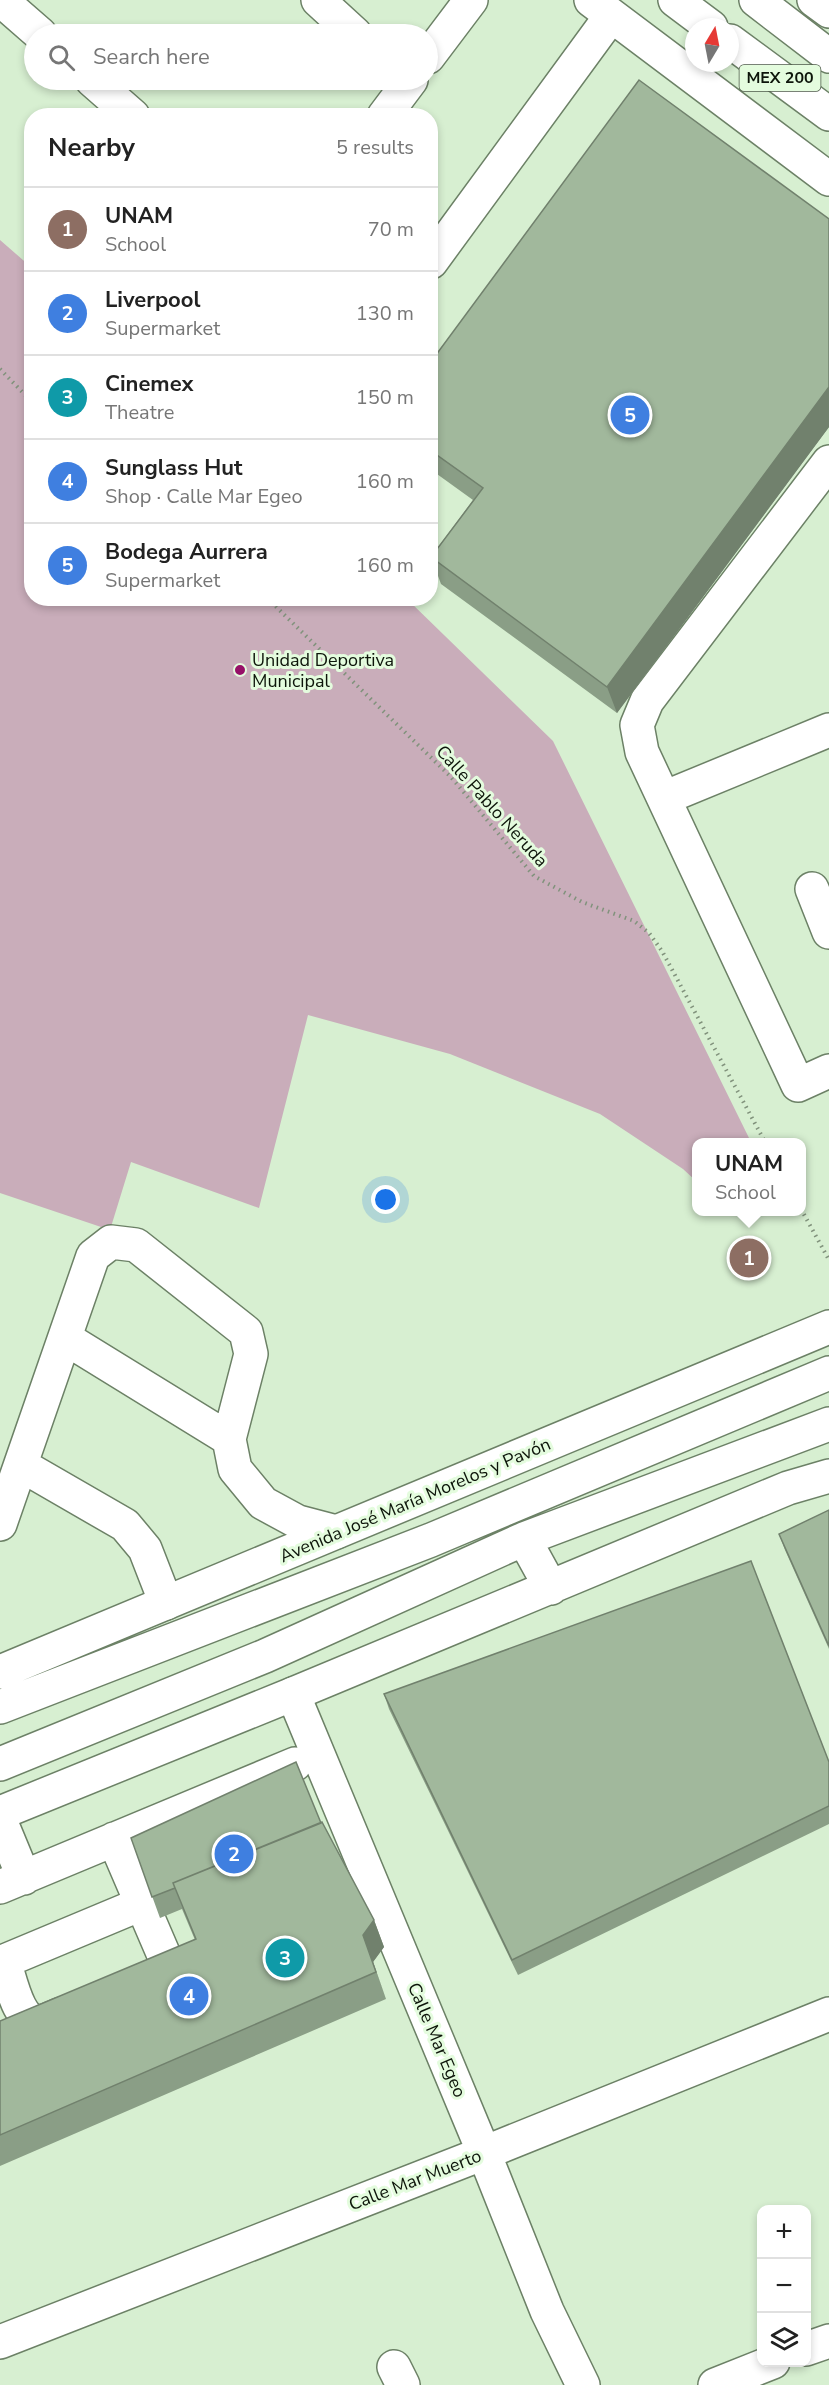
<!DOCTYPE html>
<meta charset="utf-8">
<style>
:root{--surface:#fff;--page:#f6f6f6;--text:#222;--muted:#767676;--line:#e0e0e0;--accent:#111827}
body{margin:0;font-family:"Nunito Sans",sans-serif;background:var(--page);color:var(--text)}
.controls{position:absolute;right:18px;bottom:18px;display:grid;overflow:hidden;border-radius:12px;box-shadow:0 3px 9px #0003}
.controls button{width:54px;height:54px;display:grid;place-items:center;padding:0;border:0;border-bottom:2px solid var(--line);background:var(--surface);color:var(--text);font:30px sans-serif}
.compass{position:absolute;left:685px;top:18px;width:54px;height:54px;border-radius:50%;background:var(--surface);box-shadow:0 3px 9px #0003;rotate:10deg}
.you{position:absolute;left:386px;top:1200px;width:21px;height:21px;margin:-15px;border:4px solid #fff;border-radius:50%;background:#1a73e8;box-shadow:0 0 0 9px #1a73e833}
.badge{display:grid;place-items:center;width:39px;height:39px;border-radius:50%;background:var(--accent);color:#fff;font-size:20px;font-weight:700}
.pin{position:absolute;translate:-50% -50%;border:3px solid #fff;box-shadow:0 2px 6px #0006}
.popup{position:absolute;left:692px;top:1138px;width:114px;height:78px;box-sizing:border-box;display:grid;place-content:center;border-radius:12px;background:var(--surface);filter:drop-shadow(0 2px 4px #0005);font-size:20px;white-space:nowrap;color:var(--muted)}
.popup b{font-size:22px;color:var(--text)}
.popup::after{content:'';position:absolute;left:50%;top:100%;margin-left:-12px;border:12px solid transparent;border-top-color:var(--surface)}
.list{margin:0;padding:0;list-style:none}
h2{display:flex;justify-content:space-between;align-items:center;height:78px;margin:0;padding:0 24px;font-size:26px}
h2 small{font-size:20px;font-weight:400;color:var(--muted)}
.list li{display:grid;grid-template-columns:39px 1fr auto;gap:18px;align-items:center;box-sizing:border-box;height:84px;padding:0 24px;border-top:2px solid var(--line)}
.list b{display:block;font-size:22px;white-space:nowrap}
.list p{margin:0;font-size:20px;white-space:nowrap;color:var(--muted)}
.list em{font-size:20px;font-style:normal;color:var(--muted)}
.icon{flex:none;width:33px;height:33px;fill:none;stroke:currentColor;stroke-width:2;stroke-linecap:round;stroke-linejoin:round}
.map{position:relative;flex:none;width:829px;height:2385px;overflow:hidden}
.search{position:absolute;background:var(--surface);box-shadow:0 3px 9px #0003;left:24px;top:24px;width:414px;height:66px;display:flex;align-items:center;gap:15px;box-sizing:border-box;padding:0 21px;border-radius:33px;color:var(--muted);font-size:22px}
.panel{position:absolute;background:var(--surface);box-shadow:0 3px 9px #0003;left:24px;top:108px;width:414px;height:498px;border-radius:24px}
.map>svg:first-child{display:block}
</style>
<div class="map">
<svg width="829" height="2385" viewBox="0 0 829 2385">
<rect width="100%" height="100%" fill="#d7efd1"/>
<path fill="#c9adba" d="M0 240 31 267 32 598 407 599 553 741 751 1142H696V1181L683 1169 600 1114 450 1054 308 1015 259 1208 131 1162 110 1230 0 1193Z"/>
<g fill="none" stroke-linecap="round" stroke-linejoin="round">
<g stroke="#6c8166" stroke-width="36">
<path id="minor" d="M1 0 40 34
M318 0 355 34
M428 57 471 0
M92 80 133 116
M384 116 411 80
M431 262 611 16
M829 462 647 701 637 725 642 752 798 1085 829 1071
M664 798 829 730
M812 889 829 932
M65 1338 229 1439
M21 1465 125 1525 145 1549 166 1603
M0 1524 93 1256 111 1242 136 1245 246 1332 251 1354 229 1439 235 1469 263 1503 298 1522 336 1532
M293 1694 484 2153 547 2311 583 2385
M0 1820 24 1878
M114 1839 166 1960V1969L159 1976 141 1983
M0 1887 295 1764
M4 1961C10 1977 18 2025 40 2022 47 2021 56 2016 62 2014
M0 1963 141 1904
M0 2342 484 2153 829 2014
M806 2349 829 2341
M394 2367 403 2385
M715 2385 773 2362"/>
</g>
<g stroke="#6c8166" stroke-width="36">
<path id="major" d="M591 0 829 179
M814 0 829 11
M524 1539 551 1588
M0 1672 829 1327
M0 1707 431 1540 829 1373
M0 1764 265 1656 524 1539 829 1424
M0 1813 293 1694 788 1488 829 1476"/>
</g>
<g stroke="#6c8166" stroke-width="36">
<path id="highway" d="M675 0 711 27
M756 0 829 56
M730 41 829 114"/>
</g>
<path stroke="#81927c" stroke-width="4" stroke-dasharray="1.5 4.5" stroke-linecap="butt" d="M0 369 32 402
M267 598 451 777 534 876 582 902 634 921 649 933 662 951 765 1142
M801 1209 829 1260"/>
<use href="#minor" stroke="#fff" stroke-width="33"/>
<use href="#major" stroke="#fff" stroke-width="33"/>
<use href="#highway" stroke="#fff" stroke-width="33"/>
</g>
<path fill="#8a9e86" d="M829 219V427L617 713 441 584 431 557 473 500 430 469V363Z
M829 1510V1649L785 1550 779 1534Z
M384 1694 829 1762V1824L518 1975 389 1709Z
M321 1823 374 1920 384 1947 373 1962 386 1999 0 2166V2021L195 1940 182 1909 160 1918 131 1838Z"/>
<path fill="#71816d" d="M829 387V427L617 713 607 687Z
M374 1920 384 1947 373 1962 386 1999 363 1935Z"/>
<path fill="#a1b89c" stroke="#71816d" stroke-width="1.5" d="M639 80 829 219V387L607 687 431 557 483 488 430 450V363Z
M829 1510V1646L779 1534Z
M751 1561 829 1762V1806L512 1960 384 1694Z
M296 1762 321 1823 173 1883 175 1888 152 1897 131 1838Z
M322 1822 374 1920 363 1935 376 1972 0 2135V2021L196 1939 173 1883Z"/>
<circle fill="#961168" stroke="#e4fcde" stroke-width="2" cx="240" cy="670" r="6"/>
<g text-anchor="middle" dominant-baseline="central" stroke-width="6" stroke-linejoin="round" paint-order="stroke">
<rect fill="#e4fcde" stroke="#4e5a4a" stroke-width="1.5" x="739.5" y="65" width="81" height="26" rx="4.5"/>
<g font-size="16" font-weight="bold" fill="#0d150a">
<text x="780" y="78">MEX 200</text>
</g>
<g font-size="18" fill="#0d150a" stroke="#e4fcde" text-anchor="start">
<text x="252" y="660">Unidad Deportiva<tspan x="252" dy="21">Municipal</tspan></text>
</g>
<g font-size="18" fill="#0d150a" stroke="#e4fcde">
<text transform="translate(492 806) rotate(48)">Calle Pablo Neruda</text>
<text transform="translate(415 1500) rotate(-23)">Avenida José María Morelos y Pavón</text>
<text transform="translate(437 2040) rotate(67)">Calle Mar Egeo</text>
<text transform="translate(415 2180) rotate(-21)">Calle Mar Muerto</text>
</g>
</g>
</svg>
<div class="controls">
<button>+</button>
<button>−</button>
<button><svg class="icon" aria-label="layers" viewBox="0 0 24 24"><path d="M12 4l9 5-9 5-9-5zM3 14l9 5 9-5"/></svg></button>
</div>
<svg class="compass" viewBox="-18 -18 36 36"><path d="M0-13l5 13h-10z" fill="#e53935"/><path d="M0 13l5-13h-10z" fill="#767676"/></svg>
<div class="you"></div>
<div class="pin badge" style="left:749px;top:1258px;background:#8d6e63">1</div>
<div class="popup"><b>UNAM</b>School</div>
<div class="pin badge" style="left:234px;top:1854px;background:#3f7fe0">2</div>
<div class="pin badge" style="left:285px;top:1958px;background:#0f9aa8">3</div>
<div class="pin badge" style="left:189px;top:1996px;background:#3f7fe0">4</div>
<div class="pin badge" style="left:630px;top:415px;background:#3f7fe0">5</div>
<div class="search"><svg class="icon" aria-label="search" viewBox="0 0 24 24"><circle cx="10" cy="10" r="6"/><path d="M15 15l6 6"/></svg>Search here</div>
<section class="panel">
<h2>Nearby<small>5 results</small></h2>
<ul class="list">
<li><span class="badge" style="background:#8d6e63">1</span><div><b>UNAM</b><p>School</p></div><em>70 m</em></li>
<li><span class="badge" style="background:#3f7fe0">2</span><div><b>Liverpool</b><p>Supermarket</p></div><em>130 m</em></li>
<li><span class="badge" style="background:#0f9aa8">3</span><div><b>Cinemex</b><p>Theatre</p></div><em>150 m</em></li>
<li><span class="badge" style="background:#3f7fe0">4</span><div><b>Sunglass Hut</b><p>Shop · Calle Mar Egeo</p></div><em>160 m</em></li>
<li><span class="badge" style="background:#3f7fe0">5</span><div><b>Bodega Aurrera</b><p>Supermarket</p></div><em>160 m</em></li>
</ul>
</section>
</div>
